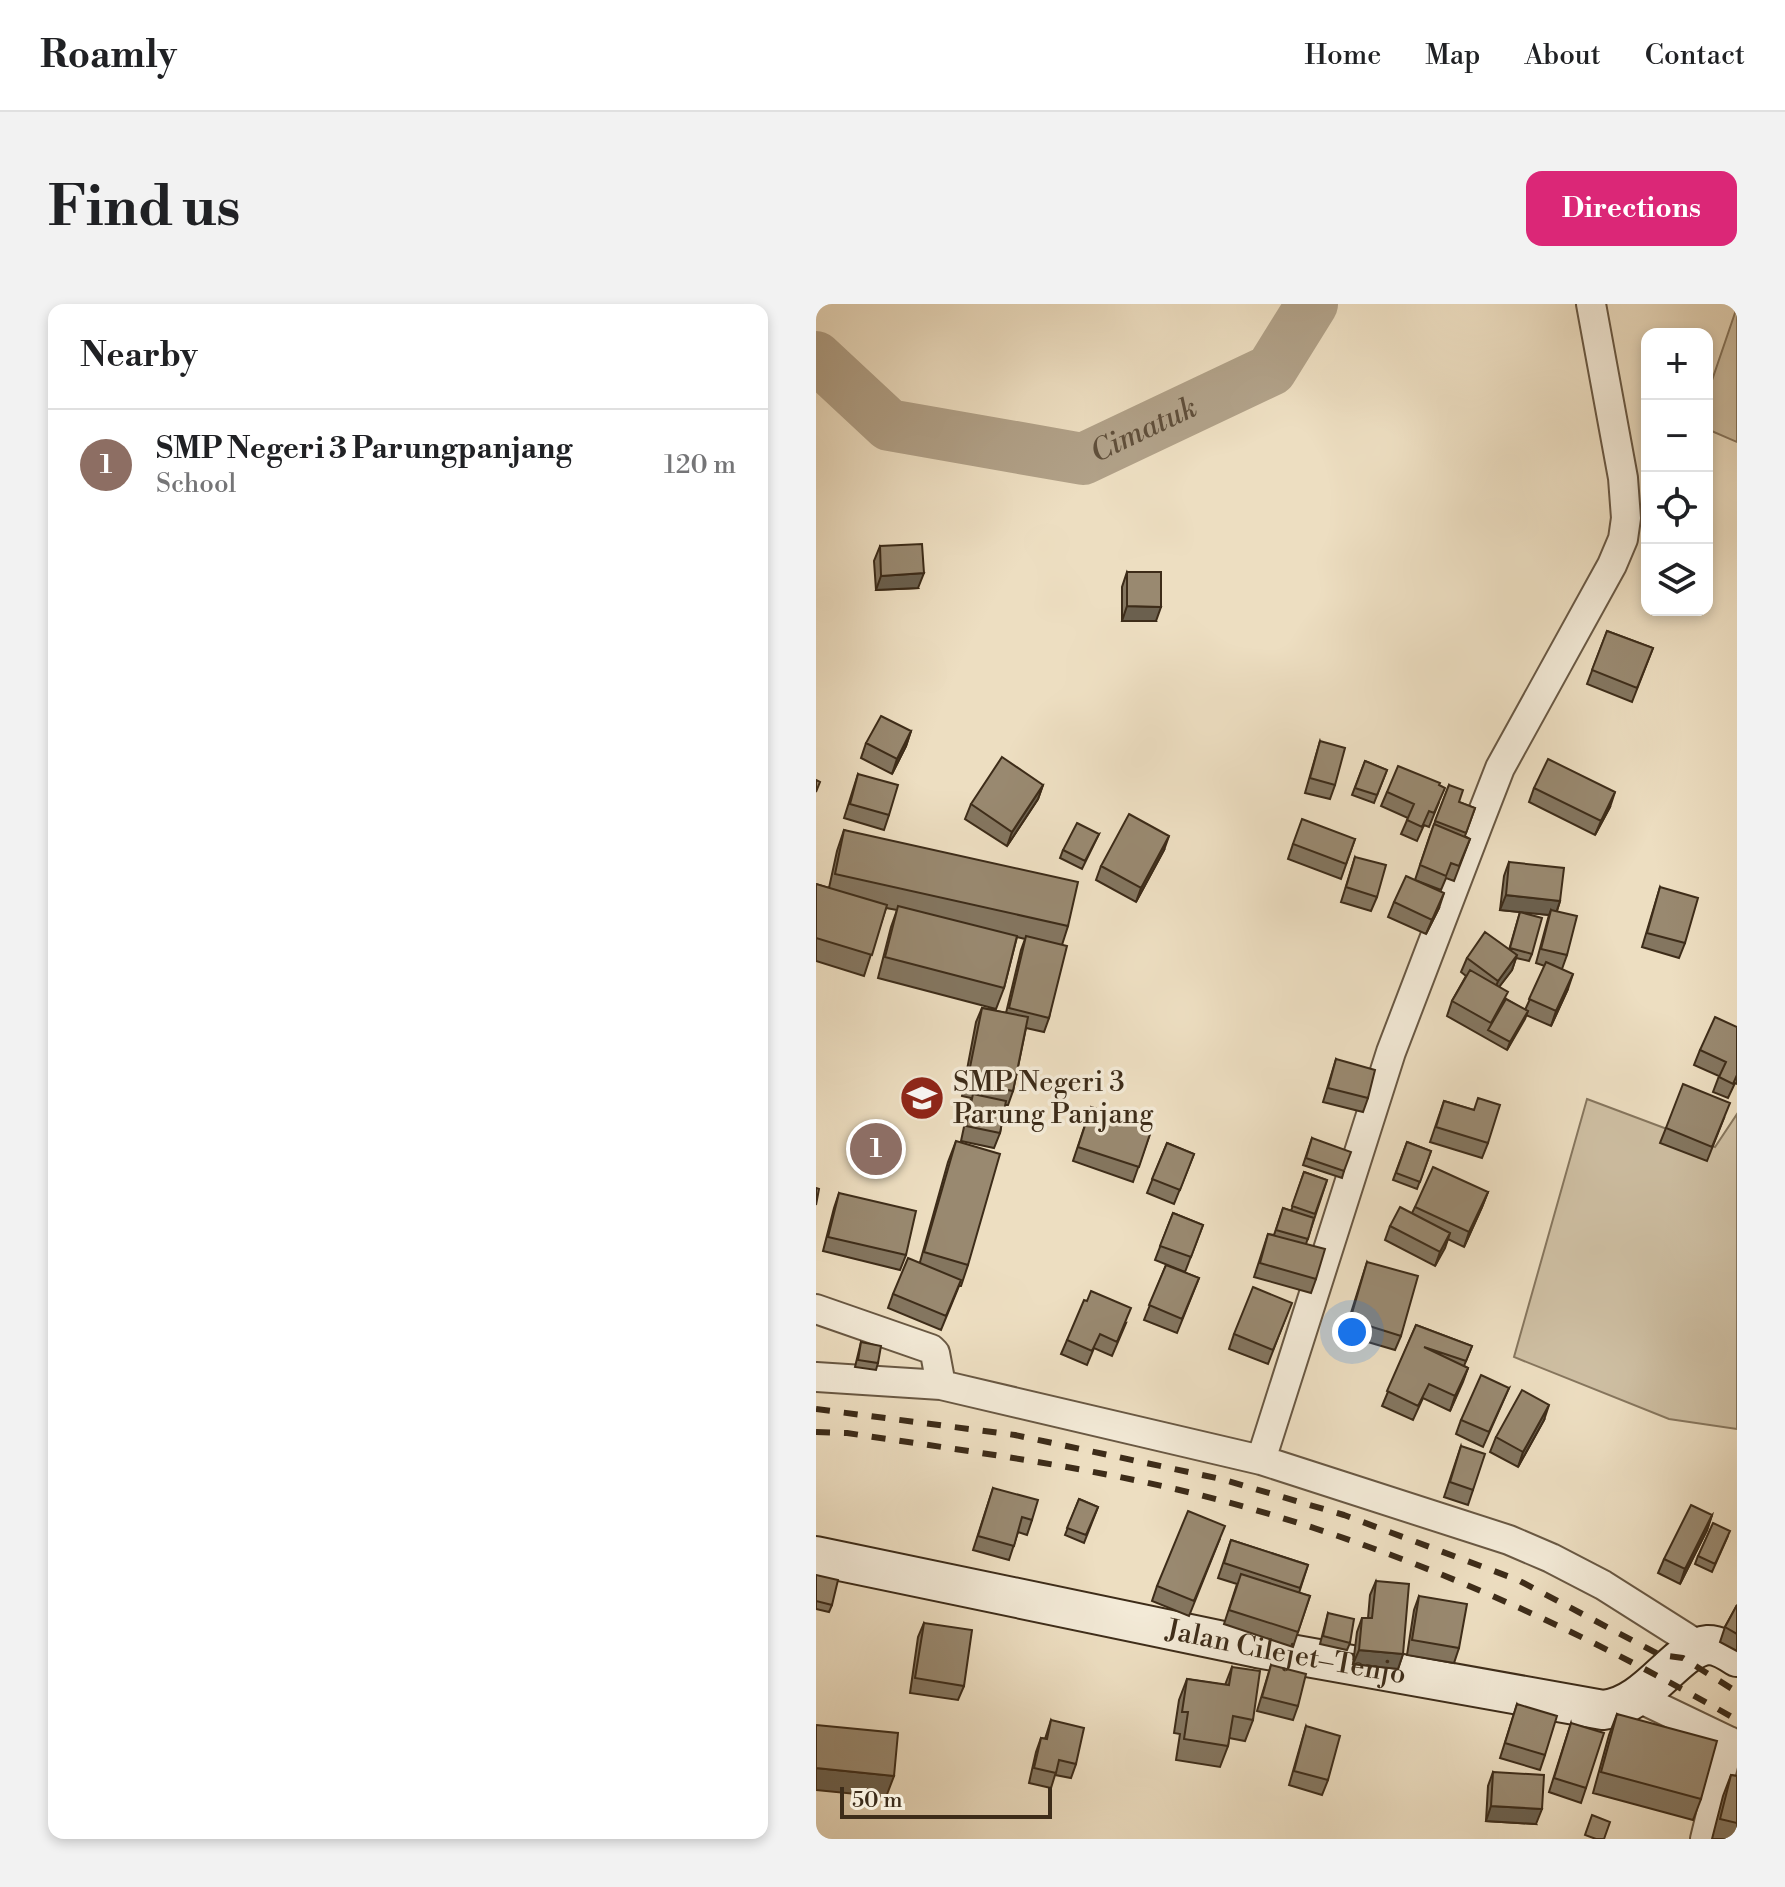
<!DOCTYPE html>
<meta charset="utf-8">
<style>
:root{--surface:#fff;--page:#f2f2f2;--text:#202124;--muted:#757577;--line:#e0e0e0;--accent:#db2777}
body{margin:0;font-family:"Libre Bodoni",serif;background:var(--page);color:var(--text)}
.controls{position:absolute;right:24px;top:24px;display:grid;overflow:hidden;border-radius:16px;box-shadow:0 4px 12px #0003}
.controls button{width:72px;height:72px;display:grid;place-items:center;padding:0;border:0;border-bottom:2px solid var(--line);background:var(--surface);color:var(--text);font:40px sans-serif}
.scale{position:absolute;left:24px;bottom:20px;width:212px;box-sizing:border-box;padding-left:8px;border:4px solid #3d2c19;border-top:0;font-size:22px;line-height:28px;white-space:nowrap;color:#3d2c19;-webkit-text-stroke:6px #f3ead7;paint-order:stroke}
.you{position:absolute;left:536px;top:1028px;width:28px;height:28px;margin:-20px;border:6px solid #fff;border-radius:50%;background:#1a73e8;box-shadow:0 0 0 12px #1a73e833}
.badge{display:grid;place-items:center;width:52px;height:52px;border-radius:50%;background:var(--accent);color:#fff;font-size:26px;font-weight:700}
.pin{position:absolute;translate:-50% -50%;border:4px solid #fff;box-shadow:0 2px 8px #0006}
.list{margin:0;padding:0;list-style:none}
h2{display:flex;justify-content:space-between;align-items:center;height:104px;margin:0;padding:0 32px;font-size:34px}
h2 small{font-size:26px;font-weight:400;color:var(--muted)}
.list li{display:grid;grid-template-columns:52px 1fr auto;gap:24px;align-items:center;box-sizing:border-box;height:112px;padding:0 32px;border-top:2px solid var(--line)}
.list b{display:block;font-size:30px;white-space:nowrap}
.list p{margin:0;font-size:26px;white-space:nowrap;color:var(--muted)}
.list em{font-size:26px;font-style:normal;color:var(--muted)}
.icon{flex:none;width:44px;height:44px;fill:none;stroke:currentColor;stroke-width:2;stroke-linecap:round;stroke-linejoin:round}
.map{position:relative;flex:none;width:921px;height:1535px;overflow:hidden;border-radius:16px}
header{display:flex;align-items:center;gap:48px;box-sizing:border-box;height:112px;padding:0 40px;background:var(--surface);border-bottom:2px solid var(--line)}
header strong{font-size:38px}
nav{display:flex;gap:44px;margin-inline-start:auto;font-size:28px}
.intro{display:flex;align-items:center;justify-content:space-between;box-sizing:border-box;height:192px;padding:0 48px}
h1{margin:0;font-size:56px}
.button{padding:20px 36px;border-radius:16px;background:var(--accent);color:#fff;font-size:28px;font-weight:700}
main{display:flex;gap:48px;padding:0 48px}
aside{flex:1;background:var(--surface);border-radius:16px;box-shadow:0 4px 12px #0003}
.map>svg:first-child{display:block}
</style>
<header>
<strong>Roamly</strong>
<nav><a>Home</a><a>Map</a><a>About</a><a>Contact</a></nav>
</header>
<div class="intro"><h1>Find us</h1><a class="button">Directions</a></div>
<main>
<aside>
<h2>Nearby<small></small></h2>
<ul class="list">
<li><span class="badge" style="background:#8d6e63">1</span><div><b>SMP Negeri 3 Parungpanjang</b><p>School</p></div><em>120 m</em></li>
</ul>
</aside>
<div class="map">
<svg width="921" height="1535" viewBox="0 0 921 1535">
<rect width="100%" height="100%" fill="#eddec1"/>
<filter id="stains"><feTurbulence type="fractalNoise" baseFrequency=".0025" numOctaves="4"/><feColorMatrix values="0 0 0 0 .2 0 0 0 0 .09 0 0 0 0 .02 0 0 0 .5 -.17"/></filter>
<radialGradient id="worn" r=".72"><stop offset=".6" stop-color="#630" stop-opacity="0"/><stop offset="1" stop-color="#630" stop-opacity=".3"/></radialGradient>
<path fill="#cfc0a4" stroke="#86765e" stroke-width="2" d="M921 3V138L891 125V91Z
M771 795 899 843 921 810V1125L853 1115 698 1053Z"/>
<g fill="none" stroke-linecap="round" stroke-linejoin="round">
<path stroke="#b1a188" stroke-width="52" id="s1" d="M0 53 73 121 267 155 455 66 496 0"/>
<g stroke="#695843" stroke-width="32">
<path id="minor" d="M0 1005 115 1045 119 1049 125 1081
M0 1073 125 1081 445 1156 693 1236 735 1254 787 1281 885 1343
M445 1156 575 748 663 518 684 464 796 261 807 235 810 214 807 174 775 0
M821 1393 921 1441
M889 1535 913 1437"/>
</g>
<g stroke="#3d2c19" stroke-width="42">
<g id="secondary">
<path id="s2" d="M0 1252 441 1344 787 1406C832 1402 860 1344 892 1341 903 1341 912 1347 921 1353"/>
</g>
</g>
<use href="#minor" stroke="#f3ead7" stroke-width="28"/>
<use href="#secondary" stroke="#f3ead7" stroke-width="38"/>
<path stroke="#3d2c19" stroke-width="6" stroke-dasharray="14 14" stroke-linecap="butt" d="M0 1105 199 1131 405 1175 528 1211 702 1276 844 1351 867 1354 921 1388
M0 1128 31 1129C164 1149 299 1166 429 1203 602 1252 765 1326 921 1416"/>
</g>
<path fill="#847660" stroke="#3d2c19" stroke-width="2" fill-rule="evenodd" d="M64 242 102 284 60 286 58 257Z
M311 268 340 317H306V283Z
M791 327 837 344 816 398 771 380Z
M95 427 90 442 76 470 45 454 50 439Z
M504 437 519 481 514 495 489 489Z
M549 457 571 466 558 499 536 491Z
M42 470 73 511 68 526 28 514Z
M227 481 222 495 191 542 149 515 155 500Z
M623 481V498L613 523 608 521 601 537 585 530 592 514 565 502 571 488Z
M633 481 643 498 659 504 649 532 654 535 638 577 630 574 625 586 599 576 614 531Z
M718 484 794 503 779 531 713 498Z
M28 526 252 622 246 641 233 714 228 728 210 724 197 787 192 801H189L184 829 178 844 145 837 152 804 155 794 146 792 160 718 166 704 190 709 205 646 209 635 201 633 188 684 180 705 62 674 75 623 81 606 70 604 48 672 0 657V580L13 584 21 547Z
M283 530 266 565 244 554 247 546Z
M539 535 525 575 472 555 477 540Z
M348 546 320 598 280 576 285 562Z
M539 553 561 593 555 607 525 598Z
M693 558 744 597 741 607 751 651 746 665 752 685 735 722 710 711 691 746 631 712 636 697 650 672 645 668 651 654 693 646 704 608 684 606 688 572ZM705 608 733 611 720 659 729 662 709 706 690 695 683 683 696 666 700 654 713 657 716 650Z
M844 583 869 639 863 654 826 643Z
M578 598 623 604 610 630 572 613Z
M921 723V780L919 779 912 794 897 788 903 772 878 761 884 746Z
M520 755 552 794 547 808 507 798Z
M628 797 658 806 672 839 666 854 614 838Z
M275 803 336 824 317 878 257 857Z
M908 814 891 857 844 839 850 824Z
M496 834 528 867 526 874 487 861Z
M140 837 152 961 145 982H143L125 1026 72 1004 77 990 104 958 132 858Z
M591 838 615 847 601 885 577 876Z
M351 839 378 850 358 900 331 889Z
M488 868 511 876 490 940 500 975 495 989 438 973 452 930 458 931 467 904 475 907Z
M672 888 666 903 648 943 632 935 619 962 569 936 574 922 596 909 599 903Z
M23 889 90 951 84 966 7 947 18 904Z
M357 909 387 921 369 968 339 956Z
M551 958 585 1032 579 1046 528 1031Z
M350 961 383 974 361 1029 328 1016Z
M470 1013 452 1060 413 1045 418 1030Z
M310 1019 296 1052 278 1044 271 1061 245 1050 251 1036Z
M600 1021 656 1042 648 1062 652 1064 634 1107 607 1094 597 1116 566 1102Z
M45 1038 62 1059 60 1066 39 1063Z
M693 1084 667 1143 640 1130 645 1116Z
M728 1116 702 1163 674 1148 680 1133Z
M645 1142 657 1186 652 1201 628 1193Z
M177 1184 216 1216 211 1231 202 1228 193 1256 157 1246Z
M263 1195 282 1203 268 1239 249 1231Z
M896 1211 891 1226 864 1280 842 1269 848 1255Z
M911 1234 896 1268 879 1260 882 1252Z
M415 1236 492 1261 483 1289 494 1292 477 1343 408 1320 421 1280 402 1274Z
M403 1237 373 1312 336 1297 341 1282Z
M0 1271 16 1301 13 1308 0 1305Z
M560 1277 587 1350 582 1365 537 1360 541 1328 546 1314H552L554 1291Z
M603 1292 643 1344 638 1359 591 1351 598 1306Z
M921 1301V1347L904 1338 909 1323Z
M512 1309 534 1339 531 1346 504 1340Z
M108 1319 148 1382 142 1396 94 1389 102 1333Z
M455 1361 482 1402 477 1416 441 1407Z
M416 1363 437 1416 429 1437 413 1434 412 1442 404 1463 360 1456 364 1430 358 1429 363 1396 371 1375 409 1381Z
M701 1400 729 1451 724 1466 684 1454Z
M801 1410 885 1495 877 1516 777 1489 793 1431Z
M235 1416 260 1460 255 1474 239 1471 235 1484 213 1479 220 1448 225 1434 229 1435Z
M755 1419 770 1484 765 1499 733 1488Z
M490 1422 512 1476 506 1491 473 1481Z
M677 1468 720 1520 670 1517 672 1482Z
M915 1471 921 1472V1535H896L907 1492Z"/>
<path fill="#6b604e" stroke="#3d2c19" stroke-width="2" d="M108 269 102 284 60 286 65 272Z
M311 302 345 303 340 317H306Z
M95 427 90 442 76 470 81 455Z
M227 481 222 495 191 542 196 528Z
M799 488 794 503 779 531 785 517Z
M353 532 348 546 320 598 325 584Z
M628 589 623 604 610 630 616 616Z
M690 591 744 597 739 612 735 606 733 611 684 606Z
M701 651 696 666 677 691 682 677Z
M757 670 752 685 735 722 740 707Z
M712 707 709 715 691 746 694 738Z
M672 888 666 903 648 943 653 928Z
M634 929 629 944 619 962 624 948Z
M652 1064 647 1078 634 1107 639 1092Z
M733 1101 728 1116 702 1163 707 1148Z
M896 1211 891 1226 864 1280 869 1265Z
M543 1346 587 1350 582 1365 537 1360Z
M0 1464 78 1472 70 1493 0 1486Z
M675 1502 726 1505 720 1520 670 1517Z"/>
<path fill="#998970" stroke="#3d2c19" stroke-width="2" d="M106 240 108 269 65 272 64 242Z
M311 268H345V303L311 302Z
M791 327 837 344 821 384 776 366Z
M65 412 95 427 81 455 50 439Z
M504 437 529 444 519 481 494 474Z
M186 453 227 481 196 528 155 500Z
M732 455 799 488 785 517 718 484Z
M549 457 571 466 561 491 539 484Z
M582 462 624 479 623 481 629 484 618 509 613 507 606 523 591 516 598 500 571 488Z
M42 470 82 481 73 511 34 500Z
M0 476 4 478 0 488Z
M633 481 647 486 643 498 659 504 650 529 619 517Z
M313 510 353 532 325 584 285 562Z
M486 515 539 535 530 560 477 540Z
M261 519 283 530 269 557 247 546Z
M618 520 654 535 643 562 635 559 630 572 604 561Z
M28 526 262 578 252 622 19 570Z
M539 553 570 561 561 593 530 583Z
M693 558 748 564 744 597 690 591Z
M590 572 628 589 616 616 578 598Z
M0 580 71 601 56 651 0 634Z
M844 583 882 594 869 639 831 629Z
M82 602 201 632 188 684 69 653Z
M735 606 761 612 751 651 725 645Z
M704 608 726 614 716 650 694 644Z
M669 628 701 651 682 677 651 654Z
M210 632 251 642 233 714 193 704Z
M730 658 757 670 740 707 713 695Z
M654 666 692 688 675 719 636 697Z
M690 695 712 707 694 738 672 726Z
M166 704 212 713 197 787 151 778Z
M899 713 921 723V771L917 780 903 773 910 758 884 746Z
M520 755 559 766 552 794 512 784Z
M867 780 914 799 896 843 850 824Z
M157 790 190 797 184 829 150 822Z
M662 794 684 801 672 839 620 823 628 797 658 806Z
M275 803 336 824 323 863 262 843Z
M496 834 535 848 528 867 490 854Z
M140 837 184 850 152 961 108 948Z
M591 838 615 847 604 878 580 869Z
M351 839 378 850 364 886 336 875Z
M617 863 672 888 653 928 599 903Z
M488 868 511 876 499 910 476 902Z
M0 884 3 885 0 901Z
M23 889 100 907 90 951 12 933Z
M584 903 634 929 624 948 574 922Z
M467 904 498 914 492 935 460 926Z
M357 909 387 921 375 953 344 942Z
M452 930 509 945 500 975 444 959Z
M92 954 145 976 130 1012 77 990Z
M551 958 602 972 585 1032 534 1016Z
M350 961 383 974 366 1015 333 1001Z
M437 983 476 999 457 1046 418 1030Z
M275 987 315 1004 301 1038 284 1030 276 1047 251 1036 268 996 271 997Z
M600 1021 656 1042 650 1057 608 1043 652 1064 639 1092 613 1080 602 1102 571 1087Z
M45 1038 65 1042 62 1059 42 1056Z
M665 1071 693 1084 673 1128 645 1116Z
M706 1086 733 1101 707 1148 680 1133Z
M645 1142 669 1150 657 1186 634 1178Z
M177 1184 222 1196 216 1216 206 1213 198 1242 162 1232Z
M263 1195 282 1203 270 1231 251 1224Z
M875 1201 896 1211 869 1265 848 1255Z
M372 1207 409 1222 378 1297 341 1282Z
M897 1219 914 1227 899 1260 882 1252Z
M415 1236 492 1261 484 1284 408 1259Z
M425 1270 494 1292 482 1328 413 1306Z
M0 1271 22 1276 16 1301 0 1297Z
M560 1277 593 1280 587 1350 543 1346 546 1314H556Z
M603 1292 651 1300 643 1344 596 1336Z
M921 1301V1330L909 1323Z
M512 1309 538 1315 534 1339 507 1332Z
M108 1319 156 1326 148 1382 99 1374Z
M455 1361 490 1370 482 1402 446 1393Z
M416 1363 444 1367 437 1416 417 1412 412 1442 368 1435 372 1408H366L371 1375 413 1381Z
M701 1400 741 1412 729 1451 689 1439Z
M801 1410 901 1437 885 1495 785 1468Z
M235 1416 268 1424 260 1460 243 1456 240 1469 218 1464 225 1434 231 1435Z
M755 1419 788 1429 770 1484 738 1474Z
M0 1421 82 1429 78 1472 0 1464Z
M490 1422 524 1432 512 1476 478 1467Z
M677 1468 728 1471 726 1505 675 1502Z
M915 1471 921 1472V1519L904 1515Z
M776 1511 794 1518 788 1535H780L769 1531Z"/>
<defs>
<g id="school-disc" transform="scale(2.3)"><circle r="9.5" fill="#8f2418" stroke="#f3ead7"/><path d="M0-5L7-2L0 1L-7-2ZM-4 1L0 2.5L4 1V4Q0 6-4 4Z" fill="#fff"/></g>
</defs>
<g fill-rule="evenodd">
<use href="#school-disc" x="106" y="794"/>
</g>
<g text-anchor="middle" dominant-baseline="central" stroke-width="7" stroke-linejoin="round" paint-order="stroke">
<g font-size="28" fill="#3d2c19" stroke="#f3ead7" text-anchor="start">
<text x="137" y="778">SMP Negeri 3<tspan x="137" dy="32">Parung Panjang</tspan></text>
</g>
<g font-size="28" fill="#3d2c19" stroke="#f3ead7">
<text stroke="none"><textPath href="#s2" startOffset="480">Jalan Cilejet–Tenjo</textPath></text>
</g>
<g font-size="30" font-style="italic" fill="#604f3a" stroke="#f3ead7">
<text stroke="none"><textPath href="#s1" startOffset="364">Cimatuk</textPath></text>
</g>
</g>
<rect width="100%" height="100%" filter="url(#stains)"/>
<rect width="100%" height="100%" fill="url(#worn)"/>
</svg>
<div class="controls">
<button>+</button>
<button>−</button>
<button><svg class="icon" aria-label="locate" viewBox="0 0 24 24"><circle cx="12" cy="12" r="6"/><path d="M12 2v4M12 18v4M2 12h4M18 12h4"/></svg></button>
<button><svg class="icon" aria-label="layers" viewBox="0 0 24 24"><path d="M12 4l9 5-9 5-9-5zM3 14l9 5 9-5"/></svg></button>
</div>
<div class="scale">50 m</div>
<div class="you"></div>
<div class="pin badge" style="left:60px;top:845px;background:#8d6e63">1</div>
</div>
</main>
